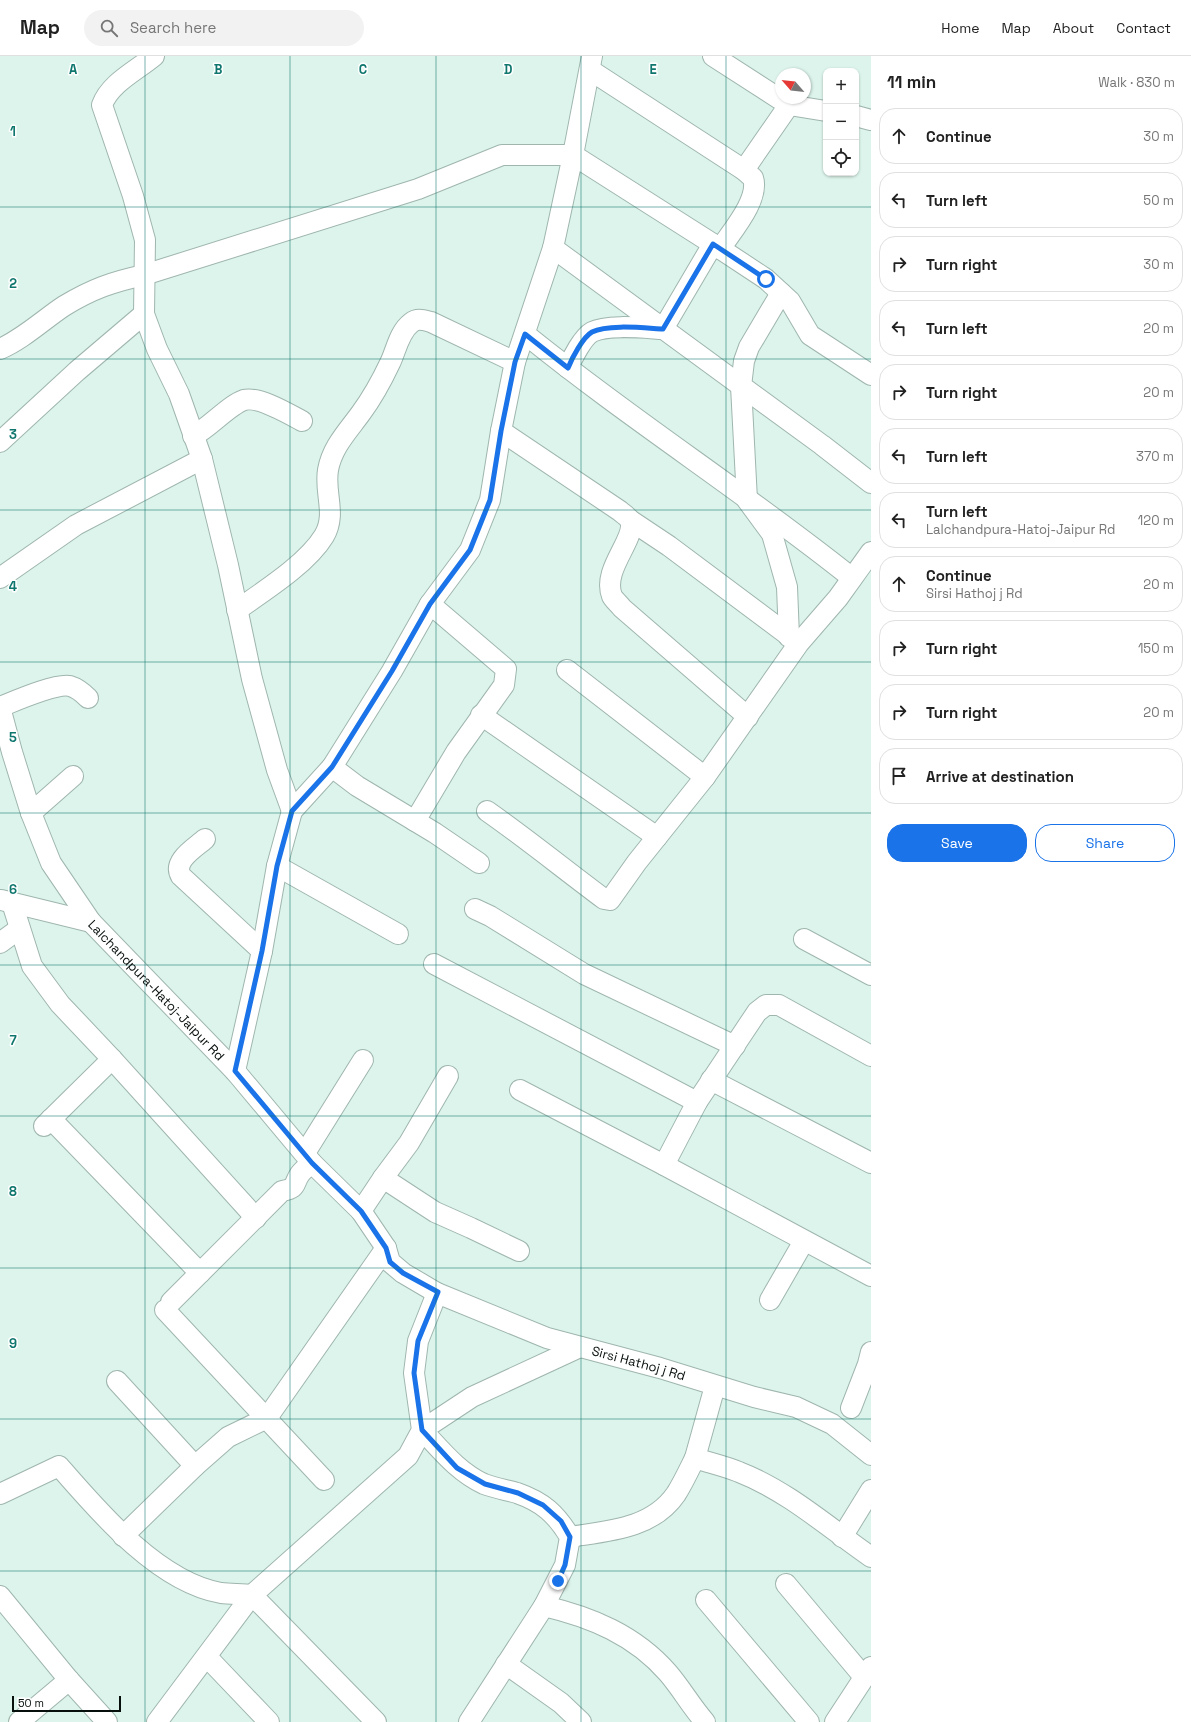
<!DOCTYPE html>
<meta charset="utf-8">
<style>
:root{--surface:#fff;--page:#f2f2f2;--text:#222;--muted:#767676;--line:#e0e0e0;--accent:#1a73e8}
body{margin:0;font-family:"Space Grotesk",sans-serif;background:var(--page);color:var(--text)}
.controls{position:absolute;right:12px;top:12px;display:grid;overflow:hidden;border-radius:8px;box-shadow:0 1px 3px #0004}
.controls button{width:36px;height:36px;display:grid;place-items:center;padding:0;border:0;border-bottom:1px solid var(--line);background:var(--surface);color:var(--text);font:20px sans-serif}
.compass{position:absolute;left:775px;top:12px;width:36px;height:36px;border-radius:50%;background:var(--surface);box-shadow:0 1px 3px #0004;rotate:298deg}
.scale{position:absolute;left:12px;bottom:10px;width:109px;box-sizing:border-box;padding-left:4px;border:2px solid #070f0c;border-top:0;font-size:11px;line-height:14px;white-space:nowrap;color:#070f0c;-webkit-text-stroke:3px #fff;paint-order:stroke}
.stop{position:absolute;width:12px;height:12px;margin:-9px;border:3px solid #1a73e8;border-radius:50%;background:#fff}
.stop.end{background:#1a73e8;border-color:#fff;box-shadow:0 1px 4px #0008}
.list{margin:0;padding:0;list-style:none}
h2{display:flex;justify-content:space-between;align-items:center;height:52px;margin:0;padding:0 16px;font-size:17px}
h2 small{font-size:13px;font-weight:400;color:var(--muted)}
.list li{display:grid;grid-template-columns:26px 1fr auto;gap:12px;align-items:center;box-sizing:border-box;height:56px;margin:0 8px 8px;padding:0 8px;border:1px solid var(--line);border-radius:16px}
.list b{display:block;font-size:15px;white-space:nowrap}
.list p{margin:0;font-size:13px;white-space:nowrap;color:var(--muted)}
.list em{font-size:13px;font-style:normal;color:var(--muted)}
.actions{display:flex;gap:8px;padding:12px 16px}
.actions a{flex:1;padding:9px 0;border:1px solid var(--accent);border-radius:16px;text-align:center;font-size:14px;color:var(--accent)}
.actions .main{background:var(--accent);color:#fff}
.icon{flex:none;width:22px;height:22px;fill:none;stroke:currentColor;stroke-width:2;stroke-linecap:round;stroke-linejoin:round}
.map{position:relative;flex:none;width:871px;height:1666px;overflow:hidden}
header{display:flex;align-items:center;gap:24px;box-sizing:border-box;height:56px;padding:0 20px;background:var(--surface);border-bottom:1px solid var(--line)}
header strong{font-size:19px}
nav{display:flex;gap:22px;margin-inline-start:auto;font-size:14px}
.search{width:280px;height:36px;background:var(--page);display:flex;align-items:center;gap:10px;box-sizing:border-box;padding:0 14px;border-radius:22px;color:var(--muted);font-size:15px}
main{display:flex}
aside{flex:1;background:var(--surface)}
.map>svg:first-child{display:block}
</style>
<header>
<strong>Map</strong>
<div class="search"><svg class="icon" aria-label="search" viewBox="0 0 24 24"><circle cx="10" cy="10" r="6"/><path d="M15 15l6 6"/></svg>Search here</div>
<nav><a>Home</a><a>Map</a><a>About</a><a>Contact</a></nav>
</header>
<main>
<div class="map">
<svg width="871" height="1666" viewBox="0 0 871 1666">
<rect width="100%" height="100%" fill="#dcf4eb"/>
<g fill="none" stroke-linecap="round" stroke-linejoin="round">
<g stroke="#9fb6ad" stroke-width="22">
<g id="minor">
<path d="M154 0C136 15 110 27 102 49L133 140 145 184 144 258 157 293 179 338 202 403 228 509 252 623 277 714 292 755"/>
<path d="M713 0 789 49 744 114"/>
<path d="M590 14 744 114 753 122C760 143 732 175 720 193"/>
<path d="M789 49 826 55"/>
<path d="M856 60 871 64"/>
<path d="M553 192 822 389 871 427"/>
<path d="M781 237 749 291 744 305 741 330 747 444 772 478 787 531 789 581"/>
<path d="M525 278C631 364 746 437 852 522"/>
<path d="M0 293C23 283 43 264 64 250 92 233 112 226 144 219L418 133 502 99H573L713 188"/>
<path d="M568 312C572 302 583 281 592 276 608 268 644 272 663 273L713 188 766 223 790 245 810 279 871 319"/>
<path d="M501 375 620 455C622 457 627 460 629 463 640 480 601 512 612 540 614 544 619 548 622 552L748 661"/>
<path d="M193 380C209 372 229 349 244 344 259 340 289 358 302 365"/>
<path d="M0 386 77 315 144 258"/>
<path d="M630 464 669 490 796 585"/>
<path d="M0 522 76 469 202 403"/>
<path d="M237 554C264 535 307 508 324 480 337 458 324 437 328 414 332 391 348 375 361 357 372 342 382 324 390 307 396 295 399 276 411 267 417 262 423 264 431 266L515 306"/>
<path d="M567 614 705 721"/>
<path id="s1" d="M0 651 12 696 31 757 51 807 91 866 235 1015 312 1107 361 1155 386 1192 390 1206 403 1217 437 1237 547 1282 660 1312 754 1341 796 1351 832 1368 871 1399"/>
<path d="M0 651C15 645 56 627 70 630 77 632 83 637 88 642"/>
<path d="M481 659 657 781"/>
<path d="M332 711 357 730 435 777 479 807"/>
<path d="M487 755C527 783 565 814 604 843L610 844 637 806 705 721 799 587 838 542 871 496"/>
<path d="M31 757 73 720"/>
<path d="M415 765 456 696 504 629 506 613 430 548"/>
<path d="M205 783C195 792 172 805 181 820L262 895"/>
<path d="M277 810 398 878"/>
<path d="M1 844 91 866"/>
<path d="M12 847 32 910 60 948 112 1003 256 1162"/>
<path d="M475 853 490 860 584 918 735 990"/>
<path d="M804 883 871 919"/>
<path d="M0 887 19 873"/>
<path d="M434 908 697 1046"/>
<path d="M871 1000 779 949H766L757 956 697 1046 664 1109 871 1220"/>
<path d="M235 1015 262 895 277 810 292 755 332 711 392 615 430 548 470 494 490 444 501 375 515 306 553 192 573 99 592 0"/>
<path d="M711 1024 871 1107"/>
<path d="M520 1034 664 1109"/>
<path d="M51 1063 200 1217"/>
<path d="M44 1070 112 1003"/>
<path d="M305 1097 363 1004"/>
<path d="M383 1122 435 1156 471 1172 519 1195"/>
<path d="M361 1155 383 1122 409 1087 448 1020"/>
<path d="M770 1244 804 1185"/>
<path d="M171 1246 282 1135C298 1132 293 1128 300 1118 303 1114 308 1110 312 1107"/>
<path d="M165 1254 324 1424"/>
<path d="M580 1291 472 1341 422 1374C441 1394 458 1416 484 1428 495 1432 506 1434 517 1437 543 1446 556 1458 570 1481L565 1509 544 1550C591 1561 635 1579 668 1617 681 1632 691 1650 705 1666"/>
<path d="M117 1325 195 1410"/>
<path d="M851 1352 868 1308 871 1296"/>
<path d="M695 1402 715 1330"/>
<path d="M0 1438 59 1410C99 1456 158 1526 221 1537 231 1538 242 1538 252 1539"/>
<path d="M123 1480 195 1410 228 1381 267 1362 386 1192"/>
<path d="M570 1481C608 1475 652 1473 676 1438 683 1427 689 1414 695 1402 710 1407 725 1410 739 1416 788 1435 829 1472 871 1501"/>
<path d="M842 1481 871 1434"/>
<path d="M786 1528 864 1621"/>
<path d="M0 1540 69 1624 107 1666"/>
<path d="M706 1544 809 1666"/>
<path d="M207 1601 269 1666"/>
<path d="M506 1608 561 1647 581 1666"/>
<path d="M19 1666 69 1624"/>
<path d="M157 1666 252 1539"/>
<path d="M376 1666 252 1539 408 1400 422 1374 414 1317 418 1285 437 1237"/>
<path d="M469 1666 544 1550"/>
<path d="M835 1666 871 1611"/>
</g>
</g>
<use href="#minor" stroke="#fff" stroke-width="20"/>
</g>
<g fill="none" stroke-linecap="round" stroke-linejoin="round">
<path stroke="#1a73e8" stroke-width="5" d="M558 1525 565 1509 570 1481 561 1465 543 1449 518 1437 485 1428 457 1412 422 1374 414 1317 418 1285 438 1236 403 1217 390 1206 386 1192 361 1155 312 1107 235 1015 262 895 277 810 292 755 332 711 392 615 430 548 470 494 490 444 501 375 515 306 525 278 568 312C572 302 583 281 592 276 608 268 644 272 663 273L713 188 766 223"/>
</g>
<path fill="none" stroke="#0f766e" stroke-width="1" stroke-opacity="0.55" d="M145 0V1666M290 0V1666M436 0V1666M581 0V1666M726 0V1666M0 151H871M0 303H871M0 454H871M0 606H871M0 757H871M0 909H871M0 1060H871M0 1212H871M0 1363H871M0 1515H871"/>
<g text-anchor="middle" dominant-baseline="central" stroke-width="3" stroke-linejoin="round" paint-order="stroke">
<g font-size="13" fill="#070f0c" stroke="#fff">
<text stroke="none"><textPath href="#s1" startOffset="330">Lalchandpura-Hatoj-Jaipur Rd</textPath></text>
<text stroke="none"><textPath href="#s1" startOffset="961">Sirsi Hathoj j Rd</textPath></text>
</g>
</g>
<g font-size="13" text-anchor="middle" font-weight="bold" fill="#0f766e" stroke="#fff" stroke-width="3" stroke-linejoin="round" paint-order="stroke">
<text x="73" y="18">A</text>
<text x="218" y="18">B</text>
<text x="363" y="18">C</text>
<text x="508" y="18">D</text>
<text x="653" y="18">E</text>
<text x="13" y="80">1</text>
<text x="13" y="232">2</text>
<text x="13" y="383">3</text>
<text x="13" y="535">4</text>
<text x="13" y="686">5</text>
<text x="13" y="838">6</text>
<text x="13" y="989">7</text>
<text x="13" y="1140">8</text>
<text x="13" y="1292">9</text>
</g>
</svg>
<div class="controls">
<button>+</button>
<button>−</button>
<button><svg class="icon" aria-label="locate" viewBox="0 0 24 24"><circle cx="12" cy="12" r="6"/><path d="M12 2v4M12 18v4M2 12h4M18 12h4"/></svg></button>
</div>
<svg class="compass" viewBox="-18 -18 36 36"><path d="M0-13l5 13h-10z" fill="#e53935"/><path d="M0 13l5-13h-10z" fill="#767676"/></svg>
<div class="scale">50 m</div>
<div class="stop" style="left:766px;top:223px"></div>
<div class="stop end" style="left:558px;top:1525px"></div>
</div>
<aside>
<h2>11 min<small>Walk · 830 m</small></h2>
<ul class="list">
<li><svg class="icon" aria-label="ahead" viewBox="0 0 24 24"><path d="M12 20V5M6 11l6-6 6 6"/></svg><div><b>Continue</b></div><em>30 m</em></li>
<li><svg class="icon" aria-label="left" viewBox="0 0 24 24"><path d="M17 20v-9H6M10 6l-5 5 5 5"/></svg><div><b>Turn left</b></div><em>50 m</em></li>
<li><svg class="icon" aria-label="right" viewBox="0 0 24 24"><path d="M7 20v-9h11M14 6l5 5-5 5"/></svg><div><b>Turn right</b></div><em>30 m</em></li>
<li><svg class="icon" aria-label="left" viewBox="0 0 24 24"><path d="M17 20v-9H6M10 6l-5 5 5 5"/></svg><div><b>Turn left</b></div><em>20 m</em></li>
<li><svg class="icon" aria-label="right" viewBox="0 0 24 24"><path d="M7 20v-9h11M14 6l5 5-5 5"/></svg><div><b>Turn right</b></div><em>20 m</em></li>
<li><svg class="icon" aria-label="left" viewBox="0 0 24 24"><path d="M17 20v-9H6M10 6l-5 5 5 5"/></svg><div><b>Turn left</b></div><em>370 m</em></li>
<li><svg class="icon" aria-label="left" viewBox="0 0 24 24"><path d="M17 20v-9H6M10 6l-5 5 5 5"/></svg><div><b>Turn left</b><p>Lalchandpura-Hatoj-Jaipur Rd</p></div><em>120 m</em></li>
<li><svg class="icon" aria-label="ahead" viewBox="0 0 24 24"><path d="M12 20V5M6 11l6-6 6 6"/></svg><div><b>Continue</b><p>Sirsi Hathoj j Rd</p></div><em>20 m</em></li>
<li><svg class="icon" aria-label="right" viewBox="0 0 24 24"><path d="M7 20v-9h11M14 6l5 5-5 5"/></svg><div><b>Turn right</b></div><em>150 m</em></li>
<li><svg class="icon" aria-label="right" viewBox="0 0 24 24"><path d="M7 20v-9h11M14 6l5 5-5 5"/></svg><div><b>Turn right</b></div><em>20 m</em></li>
<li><svg class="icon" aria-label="arrive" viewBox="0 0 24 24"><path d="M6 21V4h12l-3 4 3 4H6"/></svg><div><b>Arrive at destination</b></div></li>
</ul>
<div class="actions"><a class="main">Save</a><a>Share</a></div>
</aside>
</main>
